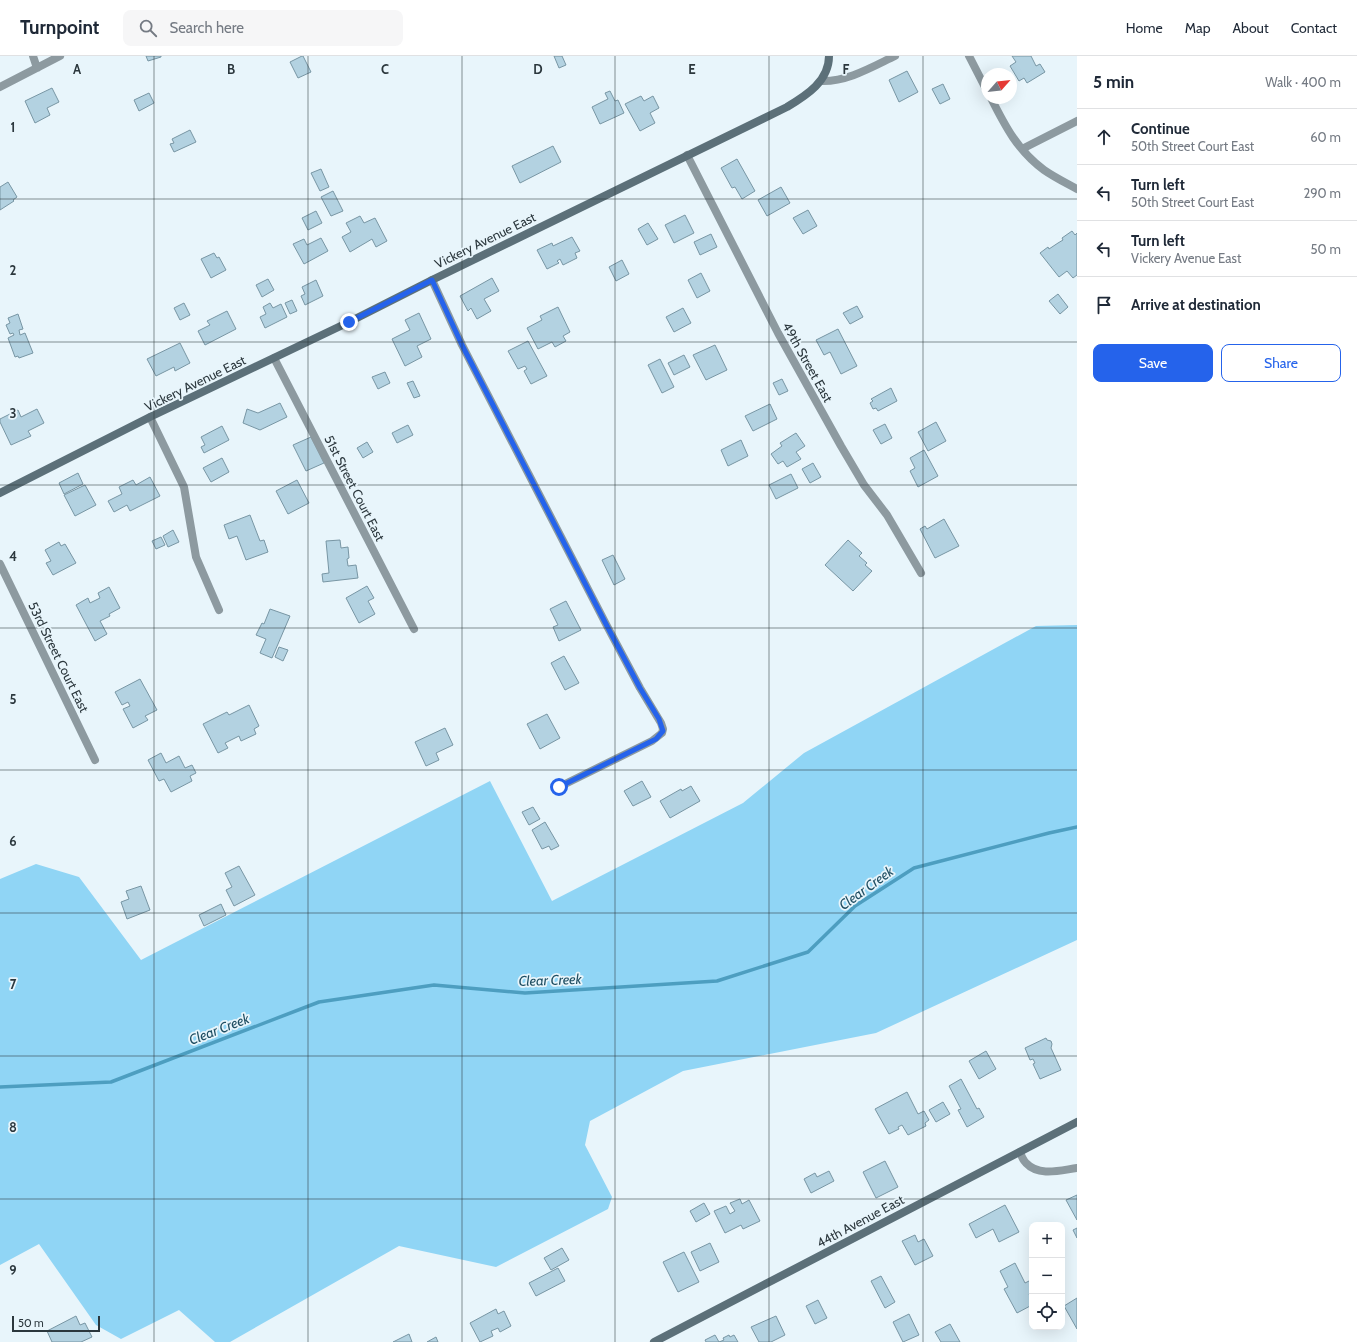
<!DOCTYPE html>
<meta charset="utf-8">
<style>
:root{--surface:#fff;--page:#f6f6f7;--text:#1f2937;--muted:#747a83;--line:#e0e1e3;--accent:#2563eb}
body{margin:0;font-family:Cabin,sans-serif;background:var(--page);color:var(--text)}
.controls{position:absolute;right:12px;bottom:12px;display:grid;overflow:hidden;border-radius:8px;box-shadow:0 4px 16px #0002}
.controls button{width:36px;height:36px;display:grid;place-items:center;padding:0;border:0;border-bottom:1px solid var(--line);background:var(--surface);color:var(--text);font:20px sans-serif}
.compass{position:absolute;left:981px;top:12px;width:36px;height:36px;border-radius:50%;background:var(--surface);box-shadow:0 4px 16px #0002;rotate:63deg}
.scale{position:absolute;left:12px;bottom:10px;width:88px;box-sizing:border-box;padding-left:4px;border:2px solid #2b373d;border-top:0;font-size:11px;line-height:14px;white-space:nowrap;color:#2b373d;-webkit-text-stroke:3px #e8f5fb;paint-order:stroke}
.stop{position:absolute;width:12px;height:12px;margin:-9px;border:3px solid #2563eb;border-radius:50%;background:#fff}
.stop.end{background:#2563eb;border-color:#fff;box-shadow:0 1px 4px #0008}
.list{margin:0;padding:0;list-style:none}
h2{display:flex;justify-content:space-between;align-items:center;height:52px;margin:0;padding:0 16px;font-size:17px}
h2 small{font-size:13px;font-weight:400;color:var(--muted)}
.list li{display:grid;grid-template-columns:26px 1fr auto;gap:12px;align-items:center;box-sizing:border-box;height:56px;padding:0 16px;border-top:1px solid var(--line)}
.list b{display:block;font-size:15px;white-space:nowrap}
.list p{margin:0;font-size:13px;white-space:nowrap;color:var(--muted)}
.list em{font-size:13px;font-style:normal;color:var(--muted)}
.actions{display:flex;gap:8px;padding:12px 16px}
.actions a{flex:1;padding:9px 0;border:1px solid var(--accent);border-radius:8px;text-align:center;font-size:14px;color:var(--accent)}
.actions .main{background:var(--accent);color:#fff}
.icon{flex:none;width:22px;height:22px;fill:none;stroke:currentColor;stroke-width:2;stroke-linecap:round;stroke-linejoin:round}
.map{position:relative;flex:none;width:1077px;height:1286px;overflow:hidden}
header{display:flex;align-items:center;gap:24px;box-sizing:border-box;height:56px;padding:0 20px;background:var(--surface);border-bottom:1px solid var(--line)}
header strong{font-size:19px}
nav{display:flex;gap:22px;margin-inline-start:auto;font-size:14px}
.search{width:280px;height:36px;background:var(--page);display:flex;align-items:center;gap:10px;box-sizing:border-box;padding:0 14px;border-radius:8px;color:var(--muted);font-size:15px}
main{display:flex}
aside{flex:1;background:var(--surface)}
.map>svg:first-child{display:block}
</style>
<header>
<strong>Turnpoint</strong>
<div class="search"><svg class="icon" aria-label="search" viewBox="0 0 24 24"><circle cx="10" cy="10" r="6"/><path d="M15 15l6 6"/></svg>Search here</div>
<nav><a>Home</a><a>Map</a><a>About</a><a>Contact</a></nav>
</header>
<main>
<div class="map">
<svg width="1077" height="1286" viewBox="0 0 1077 1286">
<rect width="100%" height="100%" fill="#e8f5fb"/>
<path fill="#90d5f5" d="M1077 569V884L876 977 683 1015 590 1065 585 1089 612 1141 608 1153 496 1211 399 1190 230 1286H215L179 1254 121 1283 96 1269 39 1188 0 1209V823L36 808 79 821 141 904 490 725 552 845 743 747 804 697 1036 570Z"/>
<g fill="none" stroke-linecap="round" stroke-linejoin="round">
<path stroke="#4d9ec0" stroke-width="3.5" d="M0 1031 111 1026 319 946 434 929 525 937 717 925 808 896 855 850 914 812 1049 777 1077 771"/>
</g>
<path fill="#b3d2e1" stroke="#7896a4" d="M146 0H161V1L148 5Z
M302 0H303L311 16 298 22 290 6Z
M554 0H562L566 9 559 12Z
M1012 0H1031L1036 10 1040 8 1045 16 1027 27 1024 22 1019 25 1010 10 1016 6Z
M907 15 918 36 899 46 889 24Z
M943 28 950 43 940 48 932 33Z
M52 32 59 46 47 52 50 59 35 67 25 45Z
M610 35 615 45 618 44 624 57 600 68 592 51 608 43 605 37Z
M149 37 154 47 139 55 134 44Z
M641 40 644 45 653 40 659 52 650 57 655 67 640 75 625 48Z
M190 74 196 86 174 96 170 88 174 87 172 83Z
M553 90 561 106 520 127 512 110Z
M737 103 755 135 742 143 735 131 732 132 721 112Z
M321 113 329 131 320 135 311 117Z
M8 126 17 141 13 144 14 145 0 154V131Z
M781 131 790 147 767 160 758 144Z
M333 135 343 155 331 160 321 141Z
M808 154 817 170 803 178 793 162Z
M316 155 322 167 308 174 302 162Z
M685 159 694 177 674 187 665 169Z
M360 160 364 167 375 162 387 185 376 191 372 183 350 196 342 181 351 176 346 167Z
M648 167 658 183 647 189 638 173Z
M1072 175 1075 179 1077 177V219L1073 222 1067 215 1059 221 1040 197 1048 191 1049 193 1058 187 1063 184 1062 182Z
M711 178 717 191 700 199 694 186Z
M572 181 580 195 575 197 577 202 563 209 560 203 557 205 559 207 547 213 537 194 552 187 553 190Z
M321 182 328 195 304 208 293 188 304 183 307 189Z
M214 197 217 202 219 201 226 214 211 222 201 203Z
M622 204 629 218 616 225 609 211Z
M701 217 710 235 697 242 688 224Z
M492 222 499 235 484 243 491 255 477 263 471 252 468 255 460 240Z
M268 223 274 234 262 241 256 229Z
M316 224 323 240 305 249 301 240 305 238 302 231Z
M1058 238 1068 251 1060 258 1049 245Z
M292 244 297 255 290 258 285 247Z
M184 247 190 259 180 264 174 252Z
M270 247 273 252 281 248 287 261 265 272 260 261 266 258 263 251Z
M857 250 863 261 850 268 843 257Z
M558 251 570 276 563 280 566 285 555 291 552 286 538 293 527 272 542 264 540 260Z
M683 252 691 267 674 276 666 261Z
M227 255 236 273 205 289 198 275 210 269 207 265Z
M419 257 431 283 417 290 422 301 405 310 392 283 410 274 405 264Z
M18 258 23 273 19 274 20 279 25 277 33 297 19 302 18 300 15 301 8 282 14 279 13 277 10 278 6 269 10 267 8 262Z
M838 273 857 310 841 318 830 296 824 299 816 284Z
M528 285 547 320 531 328 524 315 527 313 525 310 518 313 508 295Z
M180 287 190 307 175 315 174 311 156 320 147 303Z
M715 289 727 314 706 324 693 299Z
M684 299 690 311 674 319 668 307Z
M660 303 674 331 662 337 648 309Z
M385 316 390 327 378 333 372 321Z
M782 323 788 335 779 339 773 327Z
M413 325 420 340 414 342 407 327Z
M891 332 897 345 878 355 876 352 873 353 870 347 873 345 871 343Z
M280 347 287 361 260 374 243 367 247 353 258 357Z
M770 348 777 363 753 375 745 360Z
M37 353 44 367 28 375 31 380 11 389 0 366V363L18 354 21 361Z
M936 366 946 385 928 395 918 376Z
M885 368 892 382 881 388 873 374Z
M408 369 413 379 397 387 392 377Z
M222 370 229 384 204 397 201 391 205 389 201 381Z
M796 377 805 390 796 396 801 403 787 411 783 405 778 408 771 398 782 390 780 387Z
M311 381 324 407 306 415 293 389Z
M741 384 748 400 728 410 721 394Z
M367 386 373 396 363 402 357 392Z
M924 394 938 420 918 431 910 415 915 412 910 402Z
M222 402 229 416 211 426 203 412Z
M813 407 821 421 810 427 802 413Z
M78 417 83 428 64 438 59 427Z
M791 418 798 432 776 443 769 429Z
M150 421 160 440 130 455 127 449 114 456 108 445 122 438 119 431 133 424 136 429Z
M297 424 309 447 288 458 276 435Z
M85 429 96 449 75 460 64 439Z
M250 459 260 485 264 484 268 496 246 504 237 480 229 483 224 469Z
M944 463 959 490 935 502 920 473 925 470 927 473Z
M173 474 179 486 168 491 163 480Z
M161 481 165 489 156 493 152 485Z
M340 484 341 492 348 491 349 502 347 503 348 510 356 509 358 522 323 526 322 518 329 517 326 485Z
M848 484 862 497 859 500 867 507 865 509 872 515 853 535 825 509Z
M59 486 61 490 65 488 76 507 53 519 46 507 51 505 45 494Z
M613 499 625 523 614 529 602 504Z
M367 530 374 542 368 545 375 558 359 567 346 542Z
M109 531 120 552 109 558 110 560 100 565 107 578 95 585 76 549 88 542 90 547 100 542 98 537Z
M566 545 581 574 559 585 553 571 558 569 550 553Z
M270 553 290 560 272 602 260 597 266 583 256 579 262 567 264 568Z
M279 591 288 594 283 605 275 601Z
M564 600 579 627 565 634 551 607Z
M140 623 157 654 145 660 148 664 133 672 123 653 130 650 128 646 122 649 115 636Z
M249 649 259 670 254 673 256 678 241 685 239 680 225 687 228 692 218 697 203 668 227 656 229 659Z
M547 658 560 682 540 693 527 668Z
M445 672 453 689 436 697 439 704 426 710 415 686Z
M161 697 166 707 179 700 185 712 192 709 196 717 190 720 192 725 171 736 164 723 159 725 148 704Z
M642 725 651 741 633 750 624 735Z
M691 730 700 745 670 762 660 745 681 733 682 735Z
M533 751 540 763 529 769 522 756Z
M545 766 559 790 551 794 549 790 542 793 532 774Z
M239 810 255 839 234 850 226 834 232 831 225 817Z
M141 830 150 854 127 863 121 846 129 843 126 835Z
M221 848 226 859 204 870 199 859Z
M1046 982 1047 984 1051 985 1052 988 1051 992 1061 1014 1040 1023 1033 1008 1035 1007 1033 1003 1030 1004 1025 992Z
M986 995 996 1013 979 1023 969 1005Z
M961 1023 977 1053 979 1052 984 1061 967 1071 958 1054 961 1053 949 1030Z
M907 1036 918 1058 924 1055 929 1064 925 1067 926 1070 908 1079 902 1069 898 1071 899 1073 889 1078 875 1053Z
M943 1046 950 1058 936 1066 929 1054Z
M885 1105 898 1131 876 1142 863 1116Z
M829 1115 834 1125 811 1137 804 1123 815 1117 817 1121Z
M1077 1139V1164L1066 1144Z
M740 1143 742 1148 749 1144 760 1165 743 1173 741 1169 725 1177 714 1155 726 1150 730 1158 735 1155 730 1147Z
M704 1147 710 1158 696 1166 690 1155Z
M1005 1149 1019 1176 999 1186 993 1173 976 1182 969 1168Z
M1077 1172V1182L1073 1174Z
M915 1179 918 1186 924 1183 933 1200 915 1209 902 1185Z
M710 1187 719 1206 700 1215 691 1196Z
M562 1192 569 1204 551 1214 544 1202Z
M684 1196 699 1226 678 1236 663 1206Z
M1015 1207 1025 1227 1031 1224 1032 1227V1236L1029 1238 1032 1243V1249L1017 1257 1004 1233 1008 1231 1000 1215Z
M558 1212 565 1225 536 1240 529 1227Z
M881 1220 895 1246 885 1252 871 1225Z
M1077 1242V1273L1064 1250Z
M818 1244 827 1262 815 1268 806 1250Z
M496 1253 498 1258 504 1255 511 1270 500 1276 498 1272 491 1275 493 1280 480 1286 470 1267Z
M909 1258 919 1279 903 1286 893 1266Z
M76 1260 80 1269 85 1267 92 1281 81 1286H52L47 1275Z
M776 1260 785 1279 771 1286H759L751 1271Z
M950 1268 960 1286H941L935 1276Z
M409 1278 412 1286H393Z
M715 1279 719 1286H706L705 1284Z
M729 1279 730 1281 734 1279 738 1286H719L724 1284 723 1282Z
M436 1281 438 1286H427Z"/>
<g fill="none" stroke-linecap="round" stroke-linejoin="round">
<path stroke="#8d9aa0" stroke-width="8" d="M33 0 37 12
M969 0 987 35
M821 25C847 26 872 11 895 0
M0 31 60 0
M991 42C1005 70 1018 95 1044 114 1054 121 1066 127 1077 133
M1022 93 1077 65
M687 99 778 277 841 390 864 429 887 459 921 517
M432 224 462 289 607 570 640 632 661 667 663 673 662 677 652 685 559 731
M274 302 414 573
M150 361 184 431 196 501 219 554
M0 508 95 704
M1020 1096C1021 1099 1023 1104 1026 1107 1039 1121 1061 1114 1077 1112"/>
<path stroke="#5c7079" stroke-width="8" d="M0 437 150 361 349 266 432 224 787 51C807 39 829 25 829 0
M654 1286 1077 1066"/>
</g>
<g fill="none" stroke-linecap="round" stroke-linejoin="round">
<path stroke="#2563eb" stroke-width="5" d="M349 266 432 224 462 289 607 570 640 632 659 663 663 675 656 683 559 731"/>
</g>
<path fill="none" stroke="#2b373d" stroke-width="1" stroke-opacity="0.55" d="M154 0V1286M308 0V1286M462 0V1286M615 0V1286M769 0V1286M923 0V1286M0 143H1077M0 286H1077M0 429H1077M0 572H1077M0 714H1077M0 857H1077M0 1000H1077M0 1143H1077"/>
<g text-anchor="middle" dominant-baseline="central" stroke-width="3.5" stroke-linejoin="round" paint-order="stroke">
<g font-size="13" fill="#2b373d" stroke="#e8f5fb">
<text transform="translate(485 184) rotate(-26)">Vickery Avenue East</text>
<text transform="translate(808 306) rotate(61)">49th Street East</text>
<text transform="translate(195 327) rotate(-26)">Vickery Avenue East</text>
<text transform="translate(355 432) rotate(63)">51st Street Court East</text>
<text transform="translate(59 601) rotate(64)">53rd Street Court East</text>
<text transform="translate(860 1165) rotate(-28)">44th Avenue East</text>
</g>
<g font-size="14" font-style="italic" fill="#1f4e62" stroke="#e8f5fb">
<text transform="translate(866 832) rotate(-36)">Clear Creek</text>
<text transform="translate(550 924) rotate(-2)">Clear Creek</text>
<text transform="translate(219 973) rotate(-21)">Clear Creek</text>
</g>
</g>
<g font-size="13" text-anchor="middle" font-weight="bold" fill="#2b373d" stroke="#e8f5fb" stroke-width="3.5" stroke-linejoin="round" paint-order="stroke">
<text x="77" y="18">A</text>
<text x="231" y="18">B</text>
<text x="385" y="18">C</text>
<text x="538" y="18">D</text>
<text x="692" y="18">E</text>
<text x="846" y="18">F</text>
<text x="13" y="76">1</text>
<text x="13" y="219">2</text>
<text x="13" y="362">3</text>
<text x="13" y="505">4</text>
<text x="13" y="648">5</text>
<text x="13" y="790">6</text>
<text x="13" y="933">7</text>
<text x="13" y="1076">8</text>
<text x="13" y="1219">9</text>
</g>
</svg>
<div class="controls">
<button>+</button>
<button>−</button>
<button><svg class="icon" aria-label="locate" viewBox="0 0 24 24"><circle cx="12" cy="12" r="6"/><path d="M12 2v4M12 18v4M2 12h4M18 12h4"/></svg></button>
</div>
<svg class="compass" viewBox="-18 -18 36 36"><path d="M0-13l5 13h-10z" fill="#e53935"/><path d="M0 13l5-13h-10z" fill="#747a83"/></svg>
<div class="scale">50 m</div>
<div class="stop" style="left:559px;top:731px"></div>
<div class="stop end" style="left:349px;top:266px"></div>
</div>
<aside>
<h2>5 min<small>Walk · 400 m</small></h2>
<ul class="list">
<li><svg class="icon" aria-label="ahead" viewBox="0 0 24 24"><path d="M12 20V5M6 11l6-6 6 6"/></svg><div><b>Continue</b><p>50th Street Court East</p></div><em>60 m</em></li>
<li><svg class="icon" aria-label="left" viewBox="0 0 24 24"><path d="M17 20v-9H6M10 6l-5 5 5 5"/></svg><div><b>Turn left</b><p>50th Street Court East</p></div><em>290 m</em></li>
<li><svg class="icon" aria-label="left" viewBox="0 0 24 24"><path d="M17 20v-9H6M10 6l-5 5 5 5"/></svg><div><b>Turn left</b><p>Vickery Avenue East</p></div><em>50 m</em></li>
<li><svg class="icon" aria-label="arrive" viewBox="0 0 24 24"><path d="M6 21V4h12l-3 4 3 4H6"/></svg><div><b>Arrive at destination</b></div></li>
</ul>
<div class="actions"><a class="main">Save</a><a>Share</a></div>
</aside>
</main>
